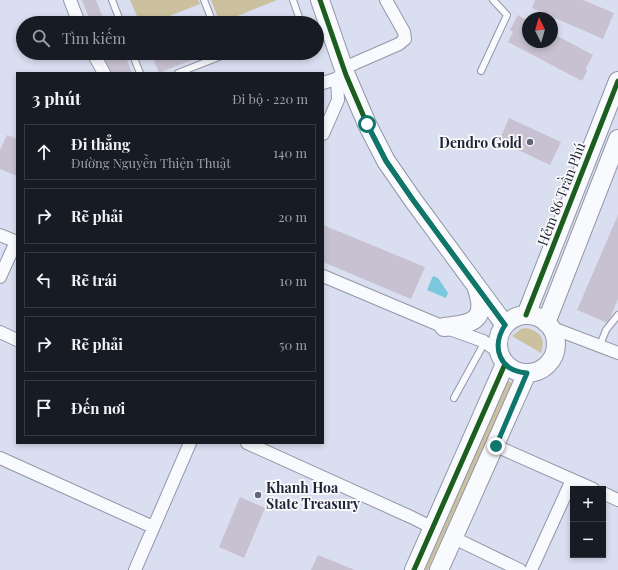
<!DOCTYPE html>
<html lang="vi">
<meta charset="utf-8">
<style>
:root{--surface:#171b24;--page:#242831;--text:#f1f3f6;--muted:#9ea1a6;--line:#363941}
body{margin:0;font-family:"Playfair Display",serif;background:var(--page);color:var(--text)}
.controls{position:absolute;right:12px;bottom:12px;display:grid;overflow:hidden;border-radius:0px;box-shadow:0 2px 6px #0003}
.controls button{width:36px;height:36px;display:grid;place-items:center;padding:0;border:0;border-bottom:1px solid var(--line);background:var(--surface);color:var(--text);font:20px sans-serif}
.compass{position:absolute;left:522px;top:12px;width:36px;height:36px;border-radius:50%;background:var(--surface);box-shadow:0 2px 6px #0003;rotate:355deg}
.stop{position:absolute;width:12px;height:12px;margin:-9px;border:3px solid #0f766e;border-radius:50%;background:#fff}
.stop.end{background:#0f766e;border-color:#fff;box-shadow:0 1px 4px #0008}
.list{margin:0;padding:0;list-style:none}
h2{display:flex;justify-content:space-between;align-items:center;height:52px;margin:0;padding:0 16px;font-size:17px}
h2 small{font-size:13px;font-weight:400;color:var(--muted)}
.list li{display:grid;grid-template-columns:26px 1fr auto;gap:12px;align-items:center;box-sizing:border-box;height:56px;margin:0 8px 8px;padding:0 8px;border:1px solid var(--line);border-radius:0px}
.list b{display:block;font-size:15px;white-space:nowrap}
.list p{margin:0;font-size:13px;white-space:nowrap;color:var(--muted)}
.list em{font-size:13px;font-style:normal;color:var(--muted)}
.icon{flex:none;width:22px;height:22px;fill:none;stroke:currentColor;stroke-width:2;stroke-linecap:round;stroke-linejoin:round}
.map{position:relative;flex:none;width:618px;height:570px;overflow:hidden}
.search{position:absolute;background:var(--surface);box-shadow:0 2px 6px #0003;left:16px;top:16px;width:308px;height:44px;display:flex;align-items:center;gap:10px;box-sizing:border-box;padding:0 14px;border-radius:22px;color:var(--muted);font-size:15px}
.panel{position:absolute;background:var(--surface);box-shadow:0 2px 6px #0003;left:16px;top:72px;width:308px;height:372px;border-radius:0px}
.map>svg:first-child{display:block}
</style>
<div class="map">
<svg width="618" height="570" viewBox="0 0 618 570">
<rect width="100%" height="100%" fill="#d9def0"/>
<path fill="#cbc19f" d="M130 0H198L200 4 151 23H140Z
M211 0H277L220 23Z
M526 328C540 331 546 338 541 353L512 336 521 329Z
M503 379 513 383 428 570H418Z"/>
<path fill="#7bc7db" d="M433 276 438 278 448 293 446 298 427 290Z"/>
<path fill="#c8c1d1" d="M82 0H96L105 23H91Z
M535 0H583L614 13 603 39 532 8Z
M518 15 528 21V42H552V33L593 55 586 68 587 71 582 81 508 42 513 32 510 30Z
M102 53H117L118 58 125 55 132 73H110Z
M151 53H209L159 73Z
M509 118 561 142 550 165 499 141Z
M7 135 17 139V176L0 169V150Z
M618 215V299L608 323 577 310Z
M323 225 425 267 411 299 323 262Z
M240 497 265 508 244 558 219 547Z
M318 555 355 570H311Z"/>
<g fill="none" stroke-linecap="round" stroke-linejoin="round">
<g stroke="#9296a7" stroke-width="8">
<path id="lane" d="M112 0 121 23
M204 0 213 23
M293 0 301 23
M132 53 140 73
M481 71 507 15 493 0
M178 73 229 53
M600 345 606 330 618 315
M454 398 481 349 483 341"/>
</g>
<g stroke="#9296a7" stroke-width="14">
<path id="street" d="M70 0 79 23
M93 53 104 73
M344 68 399 44 405 39 404 32 386 0
M323 83 345 76
M323 134 338 100 337 78
M0 235 17 242
M323 276 444 327 483 341 499 352
M0 277 16 242
M550 327 618 353
M0 332 17 340
M247 443 411 517 433 528
M496 446 593 489
M0 458 153 527
M603 493 618 500
M454 538 520 570
M135 570 190 443
M531 570 572 480"/>
</g>
<g stroke="#9296a7" stroke-width="20">
<path id="secondary" d="M320 0 346 75 367 124 386 161 413 200 505 325
M526 315 618 81
M498 344a29 29 0 1 1 58 0a29 29 0 1 1-58 0Z
M546 323 618 139
M444 327C471 324 488 322 477 289
M414 570 505 364
M439 570 527 373"/>
</g>
<use href="#lane" stroke="#f9fafd" stroke-width="6"/>
<use href="#street" stroke="#f9fafd" stroke-width="12"/>
<use href="#secondary" stroke="#f9fafd" stroke-width="18"/>
<g stroke="#fbfbfb" stroke-width="8">
<path id="cycleway" d="M320 0 346 75 367 124 386 161 413 200 505 325
M526 315 618 81
M414 570 505 364"/>
</g>
<use href="#cycleway" stroke="#1b5e20" stroke-width="5"/>
</g>
<g fill="none" stroke-linecap="round" stroke-linejoin="round">
<path stroke="#0f766e" stroke-width="5" d="M367 124 386 161 413 200 505 325C491 347 499 371 527 373L496 446"/>
</g>
<g fill="#616679" stroke="#fbfbfb" stroke-width="1.5">
<circle cx="530" cy="142" r="4"/>
<circle cx="258" cy="495" r="4"/>
</g>
<g text-anchor="middle" dominant-baseline="central" stroke-width="3.5" stroke-linejoin="round" paint-order="stroke">
<g font-size="14" font-weight="bold" fill="#202539" stroke="#fbfbfb" text-anchor="end">
<text x="522" y="142">Dendro Gold</text>
<text x="266" y="487" text-anchor="start">Khanh Hoa<tspan x="266" dy="16">State Treasury</tspan></text>
</g>
<g font-size="14" fill="#202539" stroke="#fbfbfb">
<text transform="translate(561 194) rotate(-69)">Hẻm 86 Trần Phú</text>
</g>
</g>
</svg>
<div class="controls">
<button>+</button>
<button>−</button>
</div>
<svg class="compass" viewBox="-18 -18 36 36"><path d="M0-13l5 13h-10z" fill="#e53935"/><path d="M0 13l5-13h-10z" fill="#9ea1a6"/></svg>
<div class="stop" style="left:367px;top:124px"></div>
<div class="stop end" style="left:496px;top:446px"></div>
<div class="search"><svg class="icon" aria-label="search" viewBox="0 0 24 24"><circle cx="10" cy="10" r="6"/><path d="M15 15l6 6"/></svg>Tìm kiếm</div>
<section class="panel">
<h2>3 phút<small>Đi bộ · 220 m</small></h2>
<ul class="list">
<li><svg class="icon" aria-label="ahead" viewBox="0 0 24 24"><path d="M12 20V5M6 11l6-6 6 6"/></svg><div><b>Đi thẳng</b><p>Đường Nguyễn Thiện Thuật</p></div><em>140 m</em></li>
<li><svg class="icon" aria-label="right" viewBox="0 0 24 24"><path d="M7 20v-9h11M14 6l5 5-5 5"/></svg><div><b>Rẽ phải</b></div><em>20 m</em></li>
<li><svg class="icon" aria-label="left" viewBox="0 0 24 24"><path d="M17 20v-9H6M10 6l-5 5 5 5"/></svg><div><b>Rẽ trái</b></div><em>10 m</em></li>
<li><svg class="icon" aria-label="right" viewBox="0 0 24 24"><path d="M7 20v-9h11M14 6l5 5-5 5"/></svg><div><b>Rẽ phải</b></div><em>50 m</em></li>
<li><svg class="icon" aria-label="arrive" viewBox="0 0 24 24"><path d="M6 21V4h12l-3 4 3 4H6"/></svg><div><b>Đến nơi</b></div></li>
</ul>
</section>
</div>
